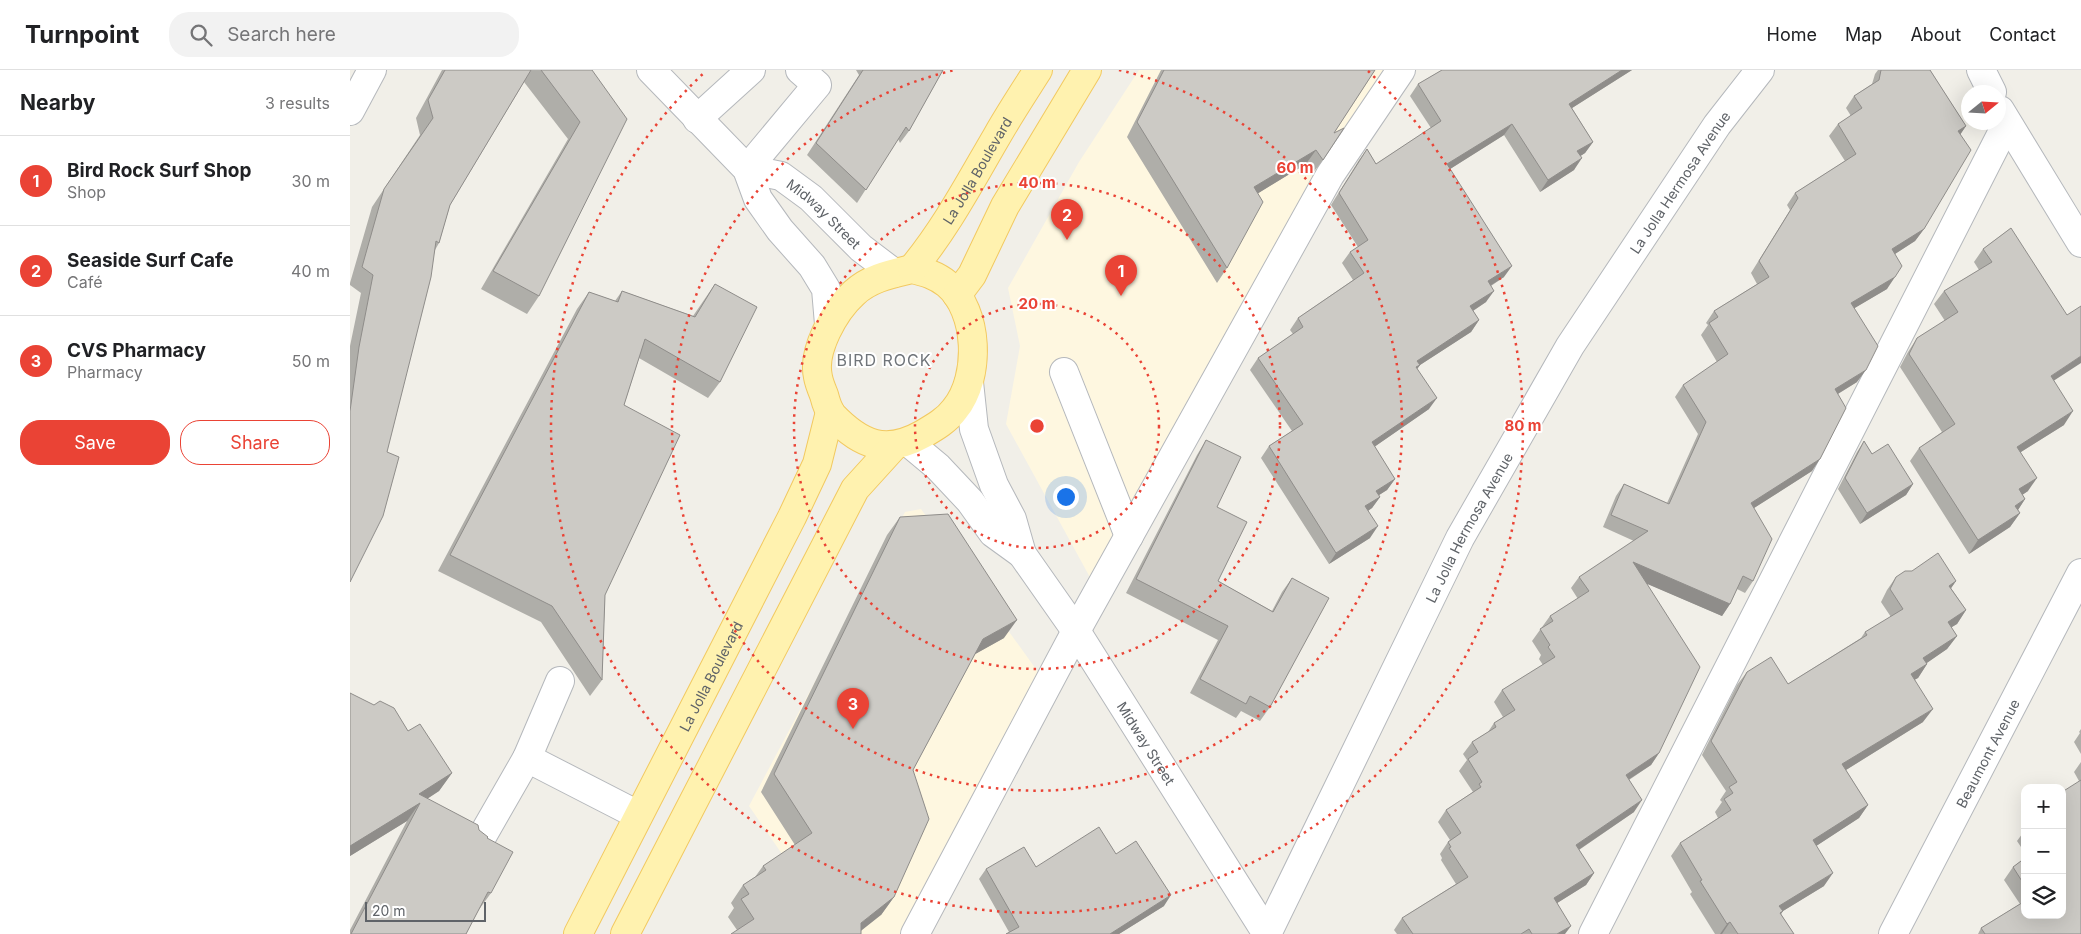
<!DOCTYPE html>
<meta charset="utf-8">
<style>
:root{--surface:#fff;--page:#f2f2f2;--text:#202124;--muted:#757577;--line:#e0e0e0;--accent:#ea4335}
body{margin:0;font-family:Inter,sans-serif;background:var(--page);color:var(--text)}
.controls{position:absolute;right:15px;bottom:15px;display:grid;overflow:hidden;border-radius:10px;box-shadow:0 5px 20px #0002}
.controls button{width:45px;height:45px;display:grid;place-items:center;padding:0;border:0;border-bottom:1px solid var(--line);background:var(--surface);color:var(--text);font:25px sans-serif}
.compass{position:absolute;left:1611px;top:15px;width:45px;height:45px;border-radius:50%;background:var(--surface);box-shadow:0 5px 20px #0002;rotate:72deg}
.scale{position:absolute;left:15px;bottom:12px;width:121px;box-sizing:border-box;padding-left:5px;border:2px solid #5f6368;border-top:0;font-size:14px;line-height:18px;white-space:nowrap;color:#5f6368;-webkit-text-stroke:4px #fff;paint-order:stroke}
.you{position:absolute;left:715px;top:426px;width:18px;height:18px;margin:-12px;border:4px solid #fff;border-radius:50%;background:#1a73e8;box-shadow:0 0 0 8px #1a73e833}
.badge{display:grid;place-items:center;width:32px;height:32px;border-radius:50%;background:var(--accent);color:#fff;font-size:16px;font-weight:700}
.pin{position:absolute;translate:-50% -41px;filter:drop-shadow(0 1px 2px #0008)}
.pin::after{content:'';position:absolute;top:26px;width:18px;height:15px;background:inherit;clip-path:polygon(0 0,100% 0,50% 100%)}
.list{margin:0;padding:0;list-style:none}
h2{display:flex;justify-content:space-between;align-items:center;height:65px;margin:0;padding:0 20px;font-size:21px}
h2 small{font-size:16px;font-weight:400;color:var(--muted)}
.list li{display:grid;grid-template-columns:32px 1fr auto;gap:15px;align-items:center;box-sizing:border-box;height:90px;padding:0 20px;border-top:1px solid var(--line)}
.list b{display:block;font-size:19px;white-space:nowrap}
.list p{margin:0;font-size:16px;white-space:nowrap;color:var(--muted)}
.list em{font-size:16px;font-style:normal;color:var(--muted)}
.actions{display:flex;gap:10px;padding:15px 20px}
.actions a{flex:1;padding:11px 0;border:1px solid var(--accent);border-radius:20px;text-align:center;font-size:18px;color:var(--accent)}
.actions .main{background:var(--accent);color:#fff}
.icon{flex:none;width:28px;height:28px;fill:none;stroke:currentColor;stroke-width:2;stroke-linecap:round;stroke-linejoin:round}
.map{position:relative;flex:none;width:1731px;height:864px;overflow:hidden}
header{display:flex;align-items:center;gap:30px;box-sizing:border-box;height:70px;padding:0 25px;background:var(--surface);border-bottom:1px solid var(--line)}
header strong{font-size:24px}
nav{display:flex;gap:28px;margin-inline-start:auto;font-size:18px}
.search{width:350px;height:45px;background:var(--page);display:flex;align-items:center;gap:12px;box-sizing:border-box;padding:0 18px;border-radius:20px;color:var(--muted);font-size:19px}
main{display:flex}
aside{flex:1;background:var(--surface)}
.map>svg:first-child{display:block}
</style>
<header>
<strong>Turnpoint</strong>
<div class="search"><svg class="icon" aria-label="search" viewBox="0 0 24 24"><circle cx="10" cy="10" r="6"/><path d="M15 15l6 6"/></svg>Search here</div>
<nav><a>Home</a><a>Map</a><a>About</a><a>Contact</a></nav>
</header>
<main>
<aside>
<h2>Nearby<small>3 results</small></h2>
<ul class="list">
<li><span class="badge">1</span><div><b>Bird Rock Surf Shop</b><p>Shop</p></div><em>30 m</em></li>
<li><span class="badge">2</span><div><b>Seaside Surf Cafe</b><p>Café</p></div><em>40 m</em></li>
<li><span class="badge">3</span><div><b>CVS Pharmacy</b><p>Pharmacy</p></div><em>50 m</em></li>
</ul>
<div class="actions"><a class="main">Save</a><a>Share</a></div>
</aside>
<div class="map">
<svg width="1731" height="864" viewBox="0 0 1731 864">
<rect width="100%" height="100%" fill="#f1efe8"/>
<path fill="#fef7e0" d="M789 0H1061L742 511 656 354 670 276 658 218 729 92Z
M571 439 688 602 557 864H487L399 736 555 442Z"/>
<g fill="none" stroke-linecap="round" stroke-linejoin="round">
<g stroke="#b5b8bc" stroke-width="30">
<g id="minor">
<path d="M301 0 397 99 408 129 430 160 462 196 476 219 479 254"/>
<path d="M1631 0 1642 22"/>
<path d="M1650 40 1731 173"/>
<path d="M0 41 22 0"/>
<path d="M347 49 401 0"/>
<path id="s1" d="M397 99 431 106 461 128 511 178 544 203"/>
<path d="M397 99 467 15 450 0"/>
<path d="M714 302 779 466"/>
<path id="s2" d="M619 312 624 359 644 415 662 449 672 484 726 561 917 864"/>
<path d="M558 372 588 397 620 431 643 463 672 484"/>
<path d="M210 611 177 688 288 745"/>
<path d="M130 770 177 688"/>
<path d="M565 864 726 561 980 105 1051 0"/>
<path id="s3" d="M917 864 1110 468 1220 276 1367 55 1410 0"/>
<path d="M1243 864 1657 53"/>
<path id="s4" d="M1543 864 1731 503"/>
</g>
</g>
<g stroke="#f2c960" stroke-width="30">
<g id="major">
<path d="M562 199C575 202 586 205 597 214 629 241 631 307 605 339 597 350 585 357 573 364 536 385 511 375 483 346 478 340 476 333 474 325 472 320 469 313 468 307 462 281 484 241 504 223 520 208 541 204 562 199Z"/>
<path id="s5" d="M562 199C596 158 620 112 647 66 660 43 674 22 688 0"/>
<path d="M607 225 622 205 655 136 737 0"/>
<path id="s6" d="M228 864 442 447 467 394 480 342"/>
<path d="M275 864 505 419 544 376"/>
</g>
</g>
<use href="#minor" stroke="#fff" stroke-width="28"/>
<use href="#major" stroke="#fff2af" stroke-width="28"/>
</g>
<path fill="#afaea9" d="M92 0H242L189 226 177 244 131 219 218 69 174 12 100 135 89 173 85 180 0 512V276L11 223 0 215V213L22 137 70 65 66 48Z
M506 0H593L559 61 550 73 548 69 507 133 457 85 509 5Z
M811 0H1025L984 63 973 90 962 104 956 94 908 123 877 198 867 213 777 67Z
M1092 0H1282L1222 38 1243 72 1235 83 1230 86 1224 100 1190 122 1154 65 1100 99 1154 207 1141 216 1136 232 1123 241 1129 250 1121 262 1070 295 1067 299 1079 339 1024 377 1045 409 1037 420 1029 425 1030 427 1022 438 1018 441 1020 468 979 494 911 388 919 376 942 361 900 300 908 288 943 264 940 260 948 248 1003 210 992 193 1000 182 1008 177 981 135 1009 90 1017 79 1026 94 1081 58 1060 26 1068 14Z
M1528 0H1580L1616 56 1610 64 1574 159 1565 171 1545 184 1537 219 1504 238 1507 312 1488 324 1462 401 1404 438 1403 511 1395 523 1387 519 1380 534 1372 546 1296 513 1309 683 1301 695 1279 710 1284 742 1229 780 1244 803 1236 815 1207 833 1215 864H1047L1044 860 1052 848 1106 814 1091 790 1092 788 1090 784 1098 772 1100 770 1088 752 1096 740 1123 722 1109 701 1117 690 1113 684 1122 672 1138 662 1144 653 1153 647 1144 632 1152 620 1193 595 1189 589 1191 585 1182 571 1200 546 1228 529 1221 518 1229 507 1284 471 1253 457 1266 426 1274 414 1317 433 1348 364 1325 327 1333 315 1367 292 1351 265 1358 255 1356 253 1364 241 1407 214 1401 203 1440 140 1437 135 1445 123 1495 91 1479 66 1488 54 1501 46 1496 38 1504 26 1522 14 1525 4Z
M1661 158 1704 311 1714 355 1671 382 1678 421 1672 425 1675 429 1668 440 1670 443 1660 457 1619 484 1560 391 1569 378 1592 362 1550 297 1558 282 1567 268 1595 251 1584 234 1594 221 1629 200 1624 192 1633 179Z
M365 214 370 312 358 328 289 288 274 335 255 525 252 610 240 626 191 552 88 501 227 239 239 222 265 231 272 221 343 246Z
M856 370 867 437 868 511 922 541 932 522 942 508 920 637 910 651 891 641 886 648 840 623 868 570 776 523 847 385Z
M1514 371 1522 384 1563 414 1556 425 1510 454 1488 419 1507 382Z
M550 447 654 568 625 584 563 700 544 827 531 845 387 860 378 847 384 838 381 833 393 815 405 807 413 796 445 775 411 722 537 465Z
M1546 507 1606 511 1601 518 1616 540 1607 554 1601 557 1607 566 1597 579 1576 593 1577 594 1568 608 1565 609 1573 652 1496 700 1518 735 1509 748 1466 776 1474 816 1433 841 1431 844 1444 864H1365L1340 824 1342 822 1321 786 1330 773 1368 748 1365 742 1372 732 1370 730 1376 721 1352 685 1387 615 1397 602 1438 614 1511 568 1515 562 1541 547 1531 532 1537 520Z
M0 623 58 661 102 703 89 721 77 729 129 760 137 768 141 823 128 841 116 864H0V860L57 751 0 786Z
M1731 659V684L1724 672 1730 663 1729 662Z
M1731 692V864H1628L1631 858 1670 834 1654 810 1663 797 1675 788V845L1729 711 1724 702Z
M1675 760V783L1667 771Z
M766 784 814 836 769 864H656L659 862 629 809 636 799 686 797Z"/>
<path fill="#8f8d8a" d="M1272 0H1282L1211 45 1219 34Z
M1162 54 1154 65 1089 106 1097 94Z
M1616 56 1608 68V61Z
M1243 72 1235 83 1220 93 1227 81Z
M966 80 956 94 894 132 904 117Z
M1232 88 1224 100 1190 122 1198 110Z
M1574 159 1565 171 1534 191 1542 179Z
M1162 196 1154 207 1130 222 1138 211Z
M1545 207 1537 219 1493 245 1501 233Z
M1144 221 1136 232 1112 248 1120 236Z
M1129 250 1121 262 1070 295 1062 306 1067 291Z
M1731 286V293L1691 319 1701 306Z
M1516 300 1507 312 1476 331 1485 319Z
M1087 328 1079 339 1014 384 1022 372Z
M1723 341 1714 355 1658 390 1667 377Z
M1470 389 1462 401 1393 445 1401 433Z
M1687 408 1678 421 1660 433 1669 419Z
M1045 409 1037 420 1018 432 1026 421Z
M1563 414 1556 425 1510 454 1517 443Z
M1030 427 1022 438 1007 448 1015 436Z
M1675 429 1666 443 1665 436Z
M1670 443 1660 457 1619 484 1628 470Z
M1028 456 1020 468 979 494 986 483Z
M1283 492 1380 534 1372 546 1274 504Z
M1606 511 1597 524 1599 516Z
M1616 540 1607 554 1589 565 1598 552Z
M667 550 654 568 620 587 633 569Z
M1607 566 1597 579 1564 602 1573 588Z
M1577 594 1568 608 1552 617 1561 604Z
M1583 639 1573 652 1483 708 1492 694Z
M1309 683 1301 695 1267 717 1276 705Z
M102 703 89 721 69 734 57 751 0 786V776L69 724Z
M1292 730 1284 742 1218 787 1226 775Z
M1518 735 1509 748 1454 784 1463 770Z
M1244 803 1236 815 1196 840 1204 828Z
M1483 803 1474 816 1433 841 1424 854 1429 836Z
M821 825 814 836 769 864H760Z
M544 827 531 845 507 864 511 853Z
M1380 852 1372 864H1370L1377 854Z
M1221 856 1215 864H1207Z"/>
<path fill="#cccac5" stroke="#8f8d8a" d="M95 0H181L100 135 89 173 86 171 81 207 37 382 49 387 33 446 0 512V341L9 277 23 205 12 197 34 119 83 48 78 30Z
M191 0H242L277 49 189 226 143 201 230 52Z
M513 0H593L559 61 556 57 516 120 466 73Z
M814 0H1025L984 63 994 58 973 90 966 80 904 117 913 132 877 198 787 52Z
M1092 0H1272L1219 34 1243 72 1227 81 1232 88 1198 110 1162 54 1097 94 1162 196 1138 211 1144 221 1120 236 1129 250 1067 291 1070 295 1066 297 1087 328 1022 372 1045 409 1026 421 1030 427 1015 436 1028 456 986 483 919 376 953 354 908 288 953 257 948 248 1014 203 1000 182 1018 170 989 123 1017 79 1026 94 1091 51 1068 14Z
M1531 0H1580L1616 56 1608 61 1621 80 1574 159 1542 179 1552 196 1545 207 1501 233 1528 276 1516 300 1485 319 1496 338 1470 389 1401 433 1422 469 1403 511 1393 506 1380 534 1283 492 1350 597 1309 683 1276 705 1292 730 1226 775 1244 803 1204 828 1221 856 1207 864H1182L1179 859 1171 864H1063L1052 848 1118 807 1099 778 1101 777 1098 772 1111 763 1096 740 1131 717 1129 714 1132 712 1118 689 1128 682 1122 672 1146 657 1144 653 1165 640 1152 620 1205 587 1198 577 1200 575 1190 559 1203 551 1200 546 1239 521 1229 507 1298 461 1261 445 1274 414 1319 434 1356 352 1333 315 1378 284 1359 253 1368 247 1364 241 1419 207 1409 191 1448 128 1445 123 1506 84 1488 54 1512 38 1504 26 1529 10Z
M1661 158 1717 245 1731 236V286L1701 306 1723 341 1667 377 1687 408 1669 419 1675 429 1665 436 1670 443 1628 470 1569 378 1605 354 1559 284 1567 268 1608 242 1594 221 1642 192 1633 179Z
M365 214 407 237 370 312 295 269 274 335 330 365 255 525 252 610 202 536 100 485 239 222 268 232 272 221 345 247Z
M856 370 891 387 867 437 897 452 868 511 923 542 942 508 979 528 920 637 900 626 896 634 850 609 878 556 786 509Z
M1514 371 1522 384 1538 374 1563 414 1517 443 1495 408Z
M598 444 667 550 633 569 563 700 579 749 544 827 511 853V864H381L404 849 391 829 399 824 393 815 416 800 413 796 462 763 424 704 550 447Z
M1588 483 1606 511 1599 516 1616 540 1598 552 1607 566 1573 588 1577 594 1561 604 1583 639 1492 694 1518 735 1463 770 1483 803 1429 836 1433 841 1430 843 1444 864H1388L1380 852 1377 854 1350 811 1352 810 1330 773 1381 740 1374 729 1383 723 1379 717 1387 712 1361 671 1397 602 1421 587 1438 614 1517 565 1515 562 1553 539 1540 519 1546 507 1555 501H1562Z
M0 623 24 635 30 631 44 638 58 661 70 654 102 703 69 724 128 755 129 760 138 767 137 768 163 782 141 823 138 822 116 864H1L70 733 0 776Z
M1731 710V864H1635L1631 858 1675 831V845H1712V722Z
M749 757 766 784 786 771 821 825 760 864H656L669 857 636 799 674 777 686 797Z
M1675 788V816L1663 797Z"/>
<g fill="none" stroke="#ea4335" stroke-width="2.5" stroke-dasharray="2.5 5">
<circle cx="687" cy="356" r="122"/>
<circle cx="687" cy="356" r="243"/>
<path d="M769 0A365 365 0 1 1 605 0"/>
<path d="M1018 1A486 486 0 1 1 356 1"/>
</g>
<g text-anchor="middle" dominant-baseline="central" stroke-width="4" stroke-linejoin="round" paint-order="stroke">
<g font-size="14" fill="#5f6368" stroke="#fff">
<text stroke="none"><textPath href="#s5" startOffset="118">La Jolla Boulevard</textPath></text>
<text stroke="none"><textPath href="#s3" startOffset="859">La Jolla Hermosa Avenue</textPath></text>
<text stroke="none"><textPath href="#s1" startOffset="92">Midway Street</textPath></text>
<text stroke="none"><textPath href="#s3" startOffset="454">La Jolla Hermosa Avenue</textPath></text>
<text stroke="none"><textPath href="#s6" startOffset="290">La Jolla Boulevard</textPath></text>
<text stroke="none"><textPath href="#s2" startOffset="408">Midway Street</textPath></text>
<text stroke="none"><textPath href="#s4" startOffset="204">Beaumont Avenue</textPath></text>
</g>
<g font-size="16" letter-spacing="1" fill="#70757a" stroke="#fff">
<text x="534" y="290">BIRD ROCK</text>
</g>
</g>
<circle cx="687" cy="356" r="8" fill="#ea4335" stroke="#fff" stroke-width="2.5"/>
<g font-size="15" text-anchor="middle" font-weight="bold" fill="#ea4335" stroke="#fff" stroke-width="4" stroke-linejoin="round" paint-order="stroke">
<text x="945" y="103">60 m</text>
<text x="687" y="118">40 m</text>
<text x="687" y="239">20 m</text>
<text x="1173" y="361">80 m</text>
</g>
</svg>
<div class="controls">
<button>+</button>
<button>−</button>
<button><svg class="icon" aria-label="layers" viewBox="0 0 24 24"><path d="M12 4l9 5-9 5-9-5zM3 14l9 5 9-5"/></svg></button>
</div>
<svg class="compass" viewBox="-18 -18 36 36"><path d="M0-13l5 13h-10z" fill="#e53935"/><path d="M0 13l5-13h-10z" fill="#757577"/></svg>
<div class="scale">20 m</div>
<div class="you"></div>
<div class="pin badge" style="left:771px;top:226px">1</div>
<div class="pin badge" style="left:717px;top:170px">2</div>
<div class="pin badge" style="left:503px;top:659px">3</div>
</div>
</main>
